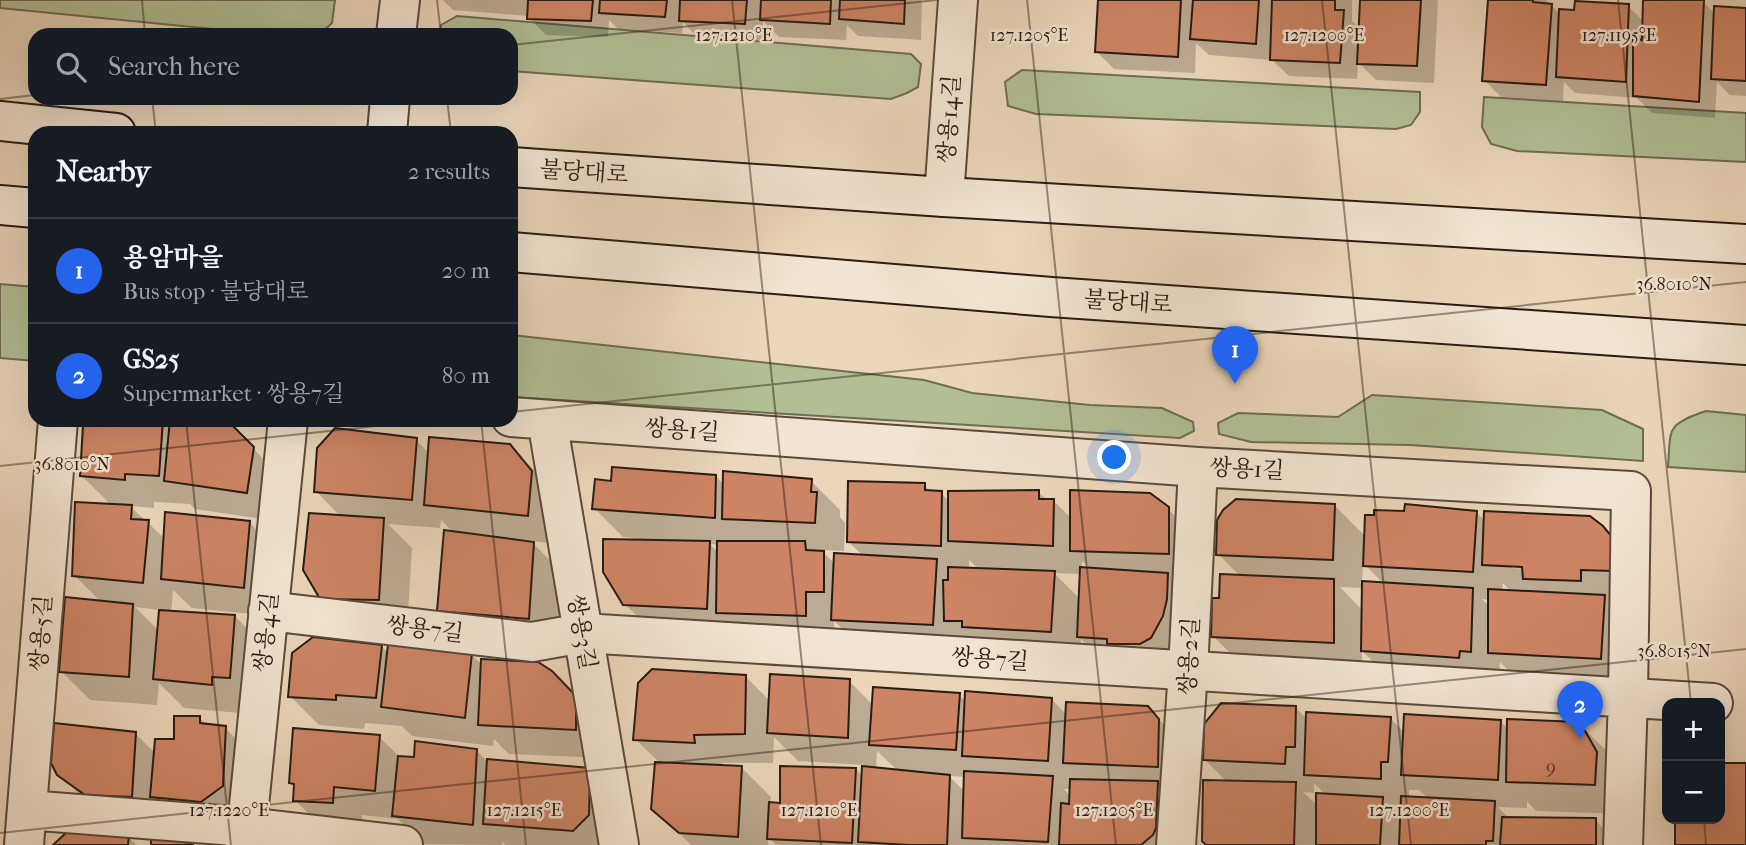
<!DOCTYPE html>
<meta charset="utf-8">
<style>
:root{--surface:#171b24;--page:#242831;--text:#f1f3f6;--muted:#9ea1a6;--line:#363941;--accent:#2563eb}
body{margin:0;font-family:"IM FELL French Canon","Noto Serif KR",serif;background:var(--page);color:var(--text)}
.controls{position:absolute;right:21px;bottom:21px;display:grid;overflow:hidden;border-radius:14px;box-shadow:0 7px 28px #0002}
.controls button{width:63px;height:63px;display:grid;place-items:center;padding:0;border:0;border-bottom:2px solid var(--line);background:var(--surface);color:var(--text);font:35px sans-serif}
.you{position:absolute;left:1115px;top:458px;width:24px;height:24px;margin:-18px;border:5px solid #fff;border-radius:50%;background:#1a73e8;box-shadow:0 0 0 10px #1a73e833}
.badge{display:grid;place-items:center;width:46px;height:46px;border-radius:50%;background:var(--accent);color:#fff;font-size:23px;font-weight:700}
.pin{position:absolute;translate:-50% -58px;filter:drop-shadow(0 2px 4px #0008)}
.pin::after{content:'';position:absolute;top:37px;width:24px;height:21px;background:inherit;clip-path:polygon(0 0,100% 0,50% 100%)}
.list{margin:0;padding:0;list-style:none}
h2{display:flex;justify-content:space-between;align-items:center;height:91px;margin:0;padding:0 28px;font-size:30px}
h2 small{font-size:23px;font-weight:400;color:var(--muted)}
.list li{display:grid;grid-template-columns:46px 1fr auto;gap:21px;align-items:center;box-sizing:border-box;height:105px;padding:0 28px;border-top:2px solid var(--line)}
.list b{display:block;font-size:26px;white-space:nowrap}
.list p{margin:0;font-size:23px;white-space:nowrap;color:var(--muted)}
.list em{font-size:23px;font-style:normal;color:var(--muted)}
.icon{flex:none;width:38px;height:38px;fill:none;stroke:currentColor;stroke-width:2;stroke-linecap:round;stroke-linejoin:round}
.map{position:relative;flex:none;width:1746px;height:845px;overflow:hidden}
.search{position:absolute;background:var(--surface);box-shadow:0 7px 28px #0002;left:28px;top:28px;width:490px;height:77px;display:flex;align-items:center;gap:18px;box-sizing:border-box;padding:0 24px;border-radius:21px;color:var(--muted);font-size:26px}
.panel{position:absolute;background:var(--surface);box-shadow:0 7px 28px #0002;left:28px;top:126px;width:490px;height:301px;border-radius:21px}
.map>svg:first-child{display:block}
</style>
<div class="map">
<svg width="1746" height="845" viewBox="0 0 1746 845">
<rect width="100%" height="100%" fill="#ebd6ba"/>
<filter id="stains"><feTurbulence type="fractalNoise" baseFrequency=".00286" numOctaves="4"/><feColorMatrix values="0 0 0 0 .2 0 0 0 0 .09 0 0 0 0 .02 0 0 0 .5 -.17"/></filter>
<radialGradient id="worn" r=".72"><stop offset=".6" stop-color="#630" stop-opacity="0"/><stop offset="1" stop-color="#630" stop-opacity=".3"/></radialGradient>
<path fill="#b2bf94" stroke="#6e6d54" stroke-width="2" d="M0 0H335L332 23 319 35H274L0 8Z
M457 16 911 54 921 64 918 87 907 93 891 99 511 71V35H440L441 25Z
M1022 70 1420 92V112L1411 125 1396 129 1036 114 1008 106 1005 82Z
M1484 97 1746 113V162L1517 151 1491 144 1482 127Z
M0 284 35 287V361L0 358Z
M511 335 924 380 972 393 1090 405 1162 408 1193 422 1194 431 1180 438 511 397Z
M1372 395 1602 410 1643 429V461L1410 445 1251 442 1219 434 1218 423 1238 413 1338 417Z
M1706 411 1746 415V472L1668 467C1671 428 1665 425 1706 411Z"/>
<path fill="#0003" fill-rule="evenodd" d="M443 0H922L921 40 858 36 847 25 846 40 779 37 763 21 762 40 698 38 683 22 682 33 618 29 609 20 608 37 546 35 529 18V16L453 10Z
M1100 0H1352V21L1360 29 1361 0H1438L1434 83 1376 80 1358 62 1357 79 1289 76 1272 60 1209 55 1196 43 1195 73 1114 69 1097 52Z
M1490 0H1546L1561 15 1628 6 1644 22 1645 0 1703 2 1715 14 1746 10V96L1730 95 1717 82 1715 118 1652 113 1637 98 1575 93 1564 82 1563 101 1501 97 1484 80Z
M91 420H203L228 423 282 478 276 521 195 509 190 504 154 502V508L130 506 165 539 249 522 278 552 272 616 192 608 173 590 171 612 235 616 264 646 240 713 184 708 159 683 157 705 90 700 61 671 101 602 74 575 112 506 82 476ZM135 607 160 610 159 631Z
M416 440 429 453 509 445 539 475 556 544 531 541 562 573 557 647 468 639 439 610 455 534 441 520 440 528 388 524 412 548 407 629 321 598 341 517 316 491Z
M716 476 724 485 811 481 840 510V517L845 523 844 551 821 550 835 564 863 556 849 542 924 485 932 492 941 493 950 502 1038 492 1047 500H1053L1072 519 1167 508 1197 538 1191 646 1107 666 1081 639 1080 660 862 648 834 621 835 644 654 633 625 604 633 538 623 537 594 508 612 483ZM710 544 719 545 718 552ZM969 560 980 570H969ZM1082 561 1091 570 1082 569ZM1054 573 1082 574 1080 599Z
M1334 505 1366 537 1476 512 1485 521 1590 517 1641 599 1609 598V602L1633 626 1630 687 1519 681 1500 662 1499 680H1392L1362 651V671L1242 665 1213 636 1221 600 1240 576 1218 554ZM1363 563 1384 584 1362 583ZM1511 564 1531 569 1511 568ZM1503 583 1511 592 1502 591ZM1340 587 1364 588 1363 611ZM1482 599 1490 600V607Z
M382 647 389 654 472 655 483 666 551 672 604 727 605 758 509 754 494 739 493 746 412 736 402 726 365 723 364 729 319 725 290 696Z
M746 677 771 702 849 681 873 705 959 695 966 702 1051 699 1067 715 1147 708 1177 737 1185 845H776L768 837V845H691L653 808 661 764 635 739ZM774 737 798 761 864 765 863 777 856 769 782 805 770 804 771 797 742 768 723 767 722 763H773ZM877 751 898 771 876 769ZM949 776 966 777 965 792ZM1064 789H1071V797Z
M1296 708 1307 719 1390 718 1405 733 1501 722 1509 730 1579 724 1609 753 1623 814 1536 811 1527 801V808L1498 807 1510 819 1595 820 1620 845H1208L1227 782 1205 760ZM1314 783 1327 796 1318 806 1303 792 1314 793ZM1409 790H1419L1429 799 1409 798ZM1389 806H1402V818L1396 812Z
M200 718 208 726 225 728 254 757 251 815 89 804 59 774 135 733 155 753 176 741Z
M379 737 400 757 415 759 476 750 487 761 589 769 616 845H506L502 841V845L423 844 398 819 362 815 361 832 324 829 295 800 296 788 291 782Z
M128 837 137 845H55Z"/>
<path fill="#cd8465" stroke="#291b13" stroke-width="2" d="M528 0H593L591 21 527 19Z
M600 0H667L665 17 599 13Z
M680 0H747L745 24 679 21Z
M761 0H831L830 24 760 20Z
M840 0H905L904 24 839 19Z
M1098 0H1181L1178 57 1095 52Z
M1193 0H1259L1256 44 1190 39Z
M1272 0H1335V10H1344L1340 63 1270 60Z
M1360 0H1421L1417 66 1357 64Z
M1488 0H1533V2L1552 4 1546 85 1482 81Z
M1643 0H1704L1699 102 1633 96V38L1642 40Z
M1575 1 1629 4 1626 82 1556 77 1559 9 1574 10Z
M1714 6 1746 8V81L1711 79Z
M88 420H163L159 476 125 474V480L80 476 83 425Z
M170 420H217L229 422 254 447 247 493 164 481Z
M335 428 417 438 412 500 314 492 317 448Z
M429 437 510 444 532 471 528 516 424 505Z
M612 467 716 475 715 518 592 509 595 479 611 481Z
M723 471 812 479 811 492H817L815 523 722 519Z
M848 481 925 483V490L942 491 941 546 847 542Z
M1039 490V499H1054L1053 546 948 541V491Z
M1070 490 1150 493 1169 507V554L1070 551Z
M1236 499 1335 504 1333 560 1216 555 1217 520 1223 510Z
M75 502 132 505 131 519 149 520 143 583 72 576Z
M1405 504 1477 511 1473 572 1363 566 1365 515H1374V510L1404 511Z
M1484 511 1590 516 1603 526 1613 538V571L1581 570V581L1523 579 1522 567 1482 565Z
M165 512 250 521 244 588 161 579Z
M309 513 384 518 379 600 320 599 303 570Z
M444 530 534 542 529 619 437 611Z
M603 539 710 541 707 609 623 605 603 572Z
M717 541H805L806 550 824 551V592H806V616L716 613Z
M834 553 937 559 933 625 831 620Z
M948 567 1055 571 1051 632 962 627V621H944L943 580H948Z
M1080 567 1168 573 1167 599 1163 616 1151 638 1140 644H1107V639L1077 637Z
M1220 574 1334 579V643L1211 637 1212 598H1219Z
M1362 581 1473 588 1471 652 1460 651 1459 658 1361 651Z
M1488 589 1605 595 1601 659 1488 653Z
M65 597 133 604 129 677 59 672Z
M159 610 235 615 230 678 212 677V685L153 679Z
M313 637 382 645 376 698 336 695V700L288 697 292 653Z
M388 644 472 653 465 718 381 707Z
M481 659 538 662 552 671 576 696V730L478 725Z
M652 669 746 675 745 734 694 735 695 743 633 740 638 683Z
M770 674 850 679 848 738 767 733Z
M873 687 960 693 956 750 869 745Z
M965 691 1052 698 1048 761 962 756Z
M1066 702 1148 706 1159 719 1158 767 1063 763Z
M1221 703 1296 706 1295 747H1286L1285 764 1203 760 1204 724Z
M1306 712 1391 717 1388 762H1381V779L1304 775Z
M1404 714 1501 720 1498 780 1401 775Z
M174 716H200V723L226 726 223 786 201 802 150 797 155 739H174Z
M1507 719 1580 722 1597 752 1595 785 1506 782Z
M54 723 136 732 132 797 85 795 57 775 51 763Z
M293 728 380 735 375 791 334 787 333 803 293 801 294 784 289 783Z
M415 741 477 749 473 825 392 816 398 756 414 757Z
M487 759 590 768 589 815 573 831 483 824Z
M655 762 742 766 738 837 679 833 651 809Z
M1720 763H1746V845H1675V819H1720Z
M780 766 856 768 852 843 767 839 769 802 780 803Z
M862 766 950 775 947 845H909L858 842Z
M964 771 1053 776 1048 842 962 838Z
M1070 779 1158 781 1156 828 1153 835 1141 845H1059L1061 803 1069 804Z
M1203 780 1296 782 1294 845H1206L1202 841Z
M1316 793 1383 797 1380 845H1316Z
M1401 796 1495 801 1493 841H1486V845H1399Z
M1502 817 1596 818V845H1500Z
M69 830 129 835 128 845H53Z
M151 838 191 843 193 845H151Z"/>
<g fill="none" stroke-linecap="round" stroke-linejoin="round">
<g stroke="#5a4a3d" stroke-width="42">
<path id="street" d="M396 35 400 0
M387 133 390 98
M944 197 958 0
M511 417 1198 467 1631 491 1628 697 1623 845
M547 420 619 845
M268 611 532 642 583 633 1713 703
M27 810 247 827 403 845
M24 845 58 420
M245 845 288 420
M1176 845 1188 671 1198 467"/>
</g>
<g stroke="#291b13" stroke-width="42">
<path id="secondary" d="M0 121 116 133
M511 167 944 197 1746 244
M0 205 35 208
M511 252 1051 297 1746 345"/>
</g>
<use href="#street" stroke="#f2e4d2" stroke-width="38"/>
<use href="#secondary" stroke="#f2e4d2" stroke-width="38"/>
</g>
<path fill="none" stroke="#291b13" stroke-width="2" stroke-opacity="0.45" d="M142 0 145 35M437 0 441 35M732 0 821 845M1027 0 1116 845M1322 0 1411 845M1618 0 1691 703M511 45 937 0M152 98 156 133M447 98 451 133M0 99 35 95M511 412 1746 282M186 420 231 845M481 420 526 845M0 466 433 420M1704 819 1706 845M0 833 1746 649"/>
<g text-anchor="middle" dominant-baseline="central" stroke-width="5" stroke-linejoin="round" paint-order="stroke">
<g font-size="19" fill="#523528">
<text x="1551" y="767">9</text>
</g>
<g font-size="23" fill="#291b13" stroke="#f2e4d2">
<text transform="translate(949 119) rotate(-86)">쌍용14길</text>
<text transform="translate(584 172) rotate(4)">불당대로</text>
<text transform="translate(1128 302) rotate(4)">불당대로</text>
<text transform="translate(682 430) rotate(4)">쌍용1길</text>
<text transform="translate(1247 469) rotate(3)">쌍용1길</text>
<text transform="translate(425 629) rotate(7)">쌍용7길</text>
<text transform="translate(266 632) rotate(-84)">쌍용4길</text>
<text transform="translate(582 632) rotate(80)">쌍용3길</text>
<text transform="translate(41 633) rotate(-86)">쌍용5길</text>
<text transform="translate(1189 656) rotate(-87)">쌍용2길</text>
<text transform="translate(990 659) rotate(4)">쌍용7길</text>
</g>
</g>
<g font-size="18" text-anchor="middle" fill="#291b13" stroke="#f2e4d2" stroke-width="5" stroke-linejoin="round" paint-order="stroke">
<text x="734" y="41">127.1210°E</text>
<text x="1029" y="41">127.1205°E</text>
<text x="1324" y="41">127.1200°E</text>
<text x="1619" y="41">127.1195°E</text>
<text x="1674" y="290">36.8010°N</text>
<text x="72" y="470">36.8010°N</text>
<text x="1674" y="657">36.8015°N</text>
<text x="229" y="816">127.1220°E</text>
<text x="524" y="816">127.1215°E</text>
<text x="819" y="816">127.1210°E</text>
<text x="1114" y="816">127.1205°E</text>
<text x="1409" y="816">127.1200°E</text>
</g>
<rect width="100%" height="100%" filter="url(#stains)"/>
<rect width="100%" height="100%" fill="url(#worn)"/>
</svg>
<div class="controls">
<button>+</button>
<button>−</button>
</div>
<div class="you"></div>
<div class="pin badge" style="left:1235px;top:384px">1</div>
<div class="pin badge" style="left:1580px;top:739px">2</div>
<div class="search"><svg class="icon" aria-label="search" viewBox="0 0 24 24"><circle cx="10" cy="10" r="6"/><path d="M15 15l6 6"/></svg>Search here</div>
<section class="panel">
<h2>Nearby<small>2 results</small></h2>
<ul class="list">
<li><span class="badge">1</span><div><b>용암마을</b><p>Bus stop · 불당대로</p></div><em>20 m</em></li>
<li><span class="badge">2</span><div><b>GS25</b><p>Supermarket · 쌍용7길</p></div><em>80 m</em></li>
</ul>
</section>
</div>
